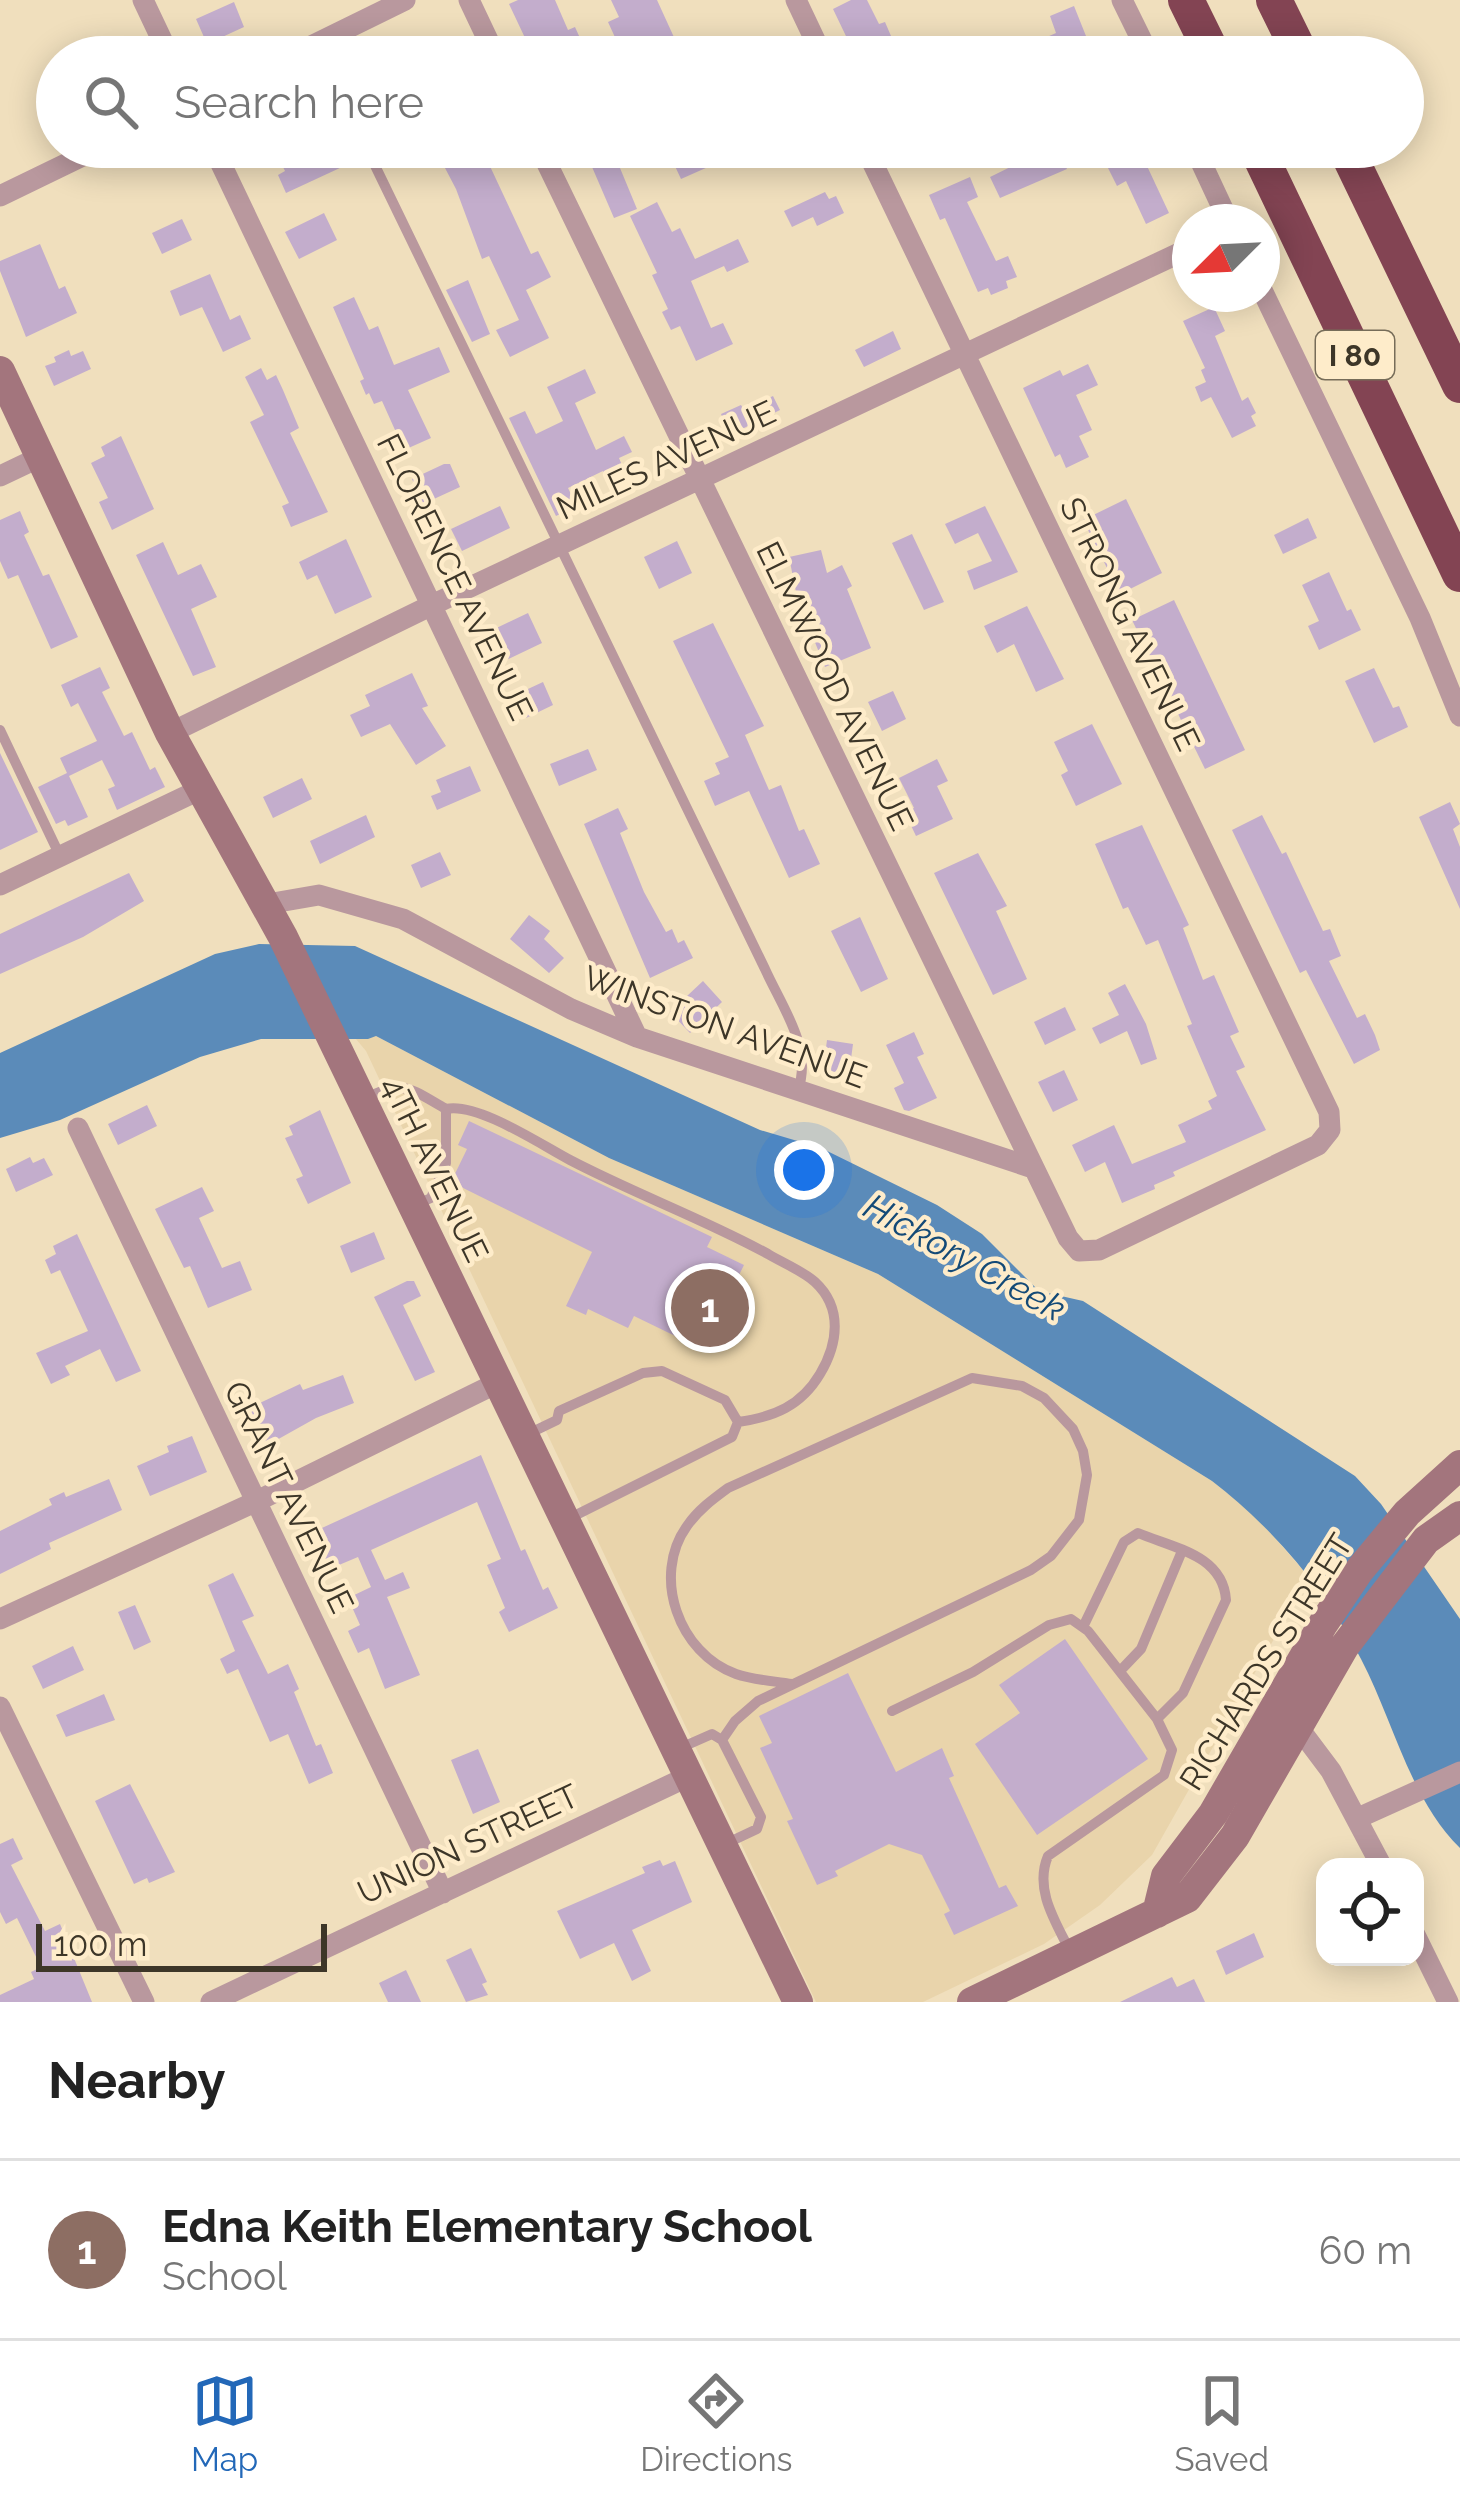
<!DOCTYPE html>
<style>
:root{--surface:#fff;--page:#f6f6f6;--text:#222;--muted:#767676;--line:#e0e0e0;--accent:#2368b8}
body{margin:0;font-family:Raleway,sans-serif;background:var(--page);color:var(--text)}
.controls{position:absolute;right:36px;bottom:36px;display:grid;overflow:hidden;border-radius:24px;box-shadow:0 6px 30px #0003}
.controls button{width:108px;height:108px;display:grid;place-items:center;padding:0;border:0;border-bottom:3px solid var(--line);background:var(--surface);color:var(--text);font:60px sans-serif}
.compass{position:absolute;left:1172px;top:204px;width:108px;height:108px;border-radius:50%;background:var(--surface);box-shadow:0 6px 30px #0003;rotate:246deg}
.scale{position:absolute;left:36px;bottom:30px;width:291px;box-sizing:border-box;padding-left:12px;border:6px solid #3d3628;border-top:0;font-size:33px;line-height:42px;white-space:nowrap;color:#3d3628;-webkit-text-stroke:9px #feecca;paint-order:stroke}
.you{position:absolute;left:804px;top:1170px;width:42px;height:42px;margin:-30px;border:9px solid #fff;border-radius:50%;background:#1a73e8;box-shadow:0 0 0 18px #1a73e833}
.badge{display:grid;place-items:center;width:78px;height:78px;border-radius:50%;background:var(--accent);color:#fff;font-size:39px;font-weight:700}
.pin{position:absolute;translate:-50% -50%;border:6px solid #fff;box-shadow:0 3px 12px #0006}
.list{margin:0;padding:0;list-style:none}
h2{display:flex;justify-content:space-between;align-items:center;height:156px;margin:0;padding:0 48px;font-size:51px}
h2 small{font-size:39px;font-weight:400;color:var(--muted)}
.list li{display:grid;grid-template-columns:78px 1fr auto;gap:36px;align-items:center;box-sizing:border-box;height:180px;padding:0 48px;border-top:3px solid var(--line)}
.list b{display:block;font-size:45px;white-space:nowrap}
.list p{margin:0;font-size:39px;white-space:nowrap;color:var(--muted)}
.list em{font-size:39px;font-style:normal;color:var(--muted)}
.icon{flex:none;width:66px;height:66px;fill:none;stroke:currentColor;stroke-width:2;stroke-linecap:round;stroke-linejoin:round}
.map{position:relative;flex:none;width:1460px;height:2002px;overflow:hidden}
.search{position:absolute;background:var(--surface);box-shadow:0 6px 30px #0003;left:36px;right:36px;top:36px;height:132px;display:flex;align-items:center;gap:30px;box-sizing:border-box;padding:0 42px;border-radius:66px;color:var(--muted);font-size:45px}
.sheet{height:336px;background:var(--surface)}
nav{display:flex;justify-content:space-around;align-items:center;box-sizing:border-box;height:168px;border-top:3px solid var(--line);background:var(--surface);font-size:33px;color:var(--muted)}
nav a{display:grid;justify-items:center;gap:6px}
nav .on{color:var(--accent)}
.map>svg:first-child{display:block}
</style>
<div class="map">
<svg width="1460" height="2002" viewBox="0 0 1460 2002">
<rect width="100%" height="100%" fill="#f0dfbd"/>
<path fill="#e9d4ab" d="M376 1036 609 1158 878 1274 1212 1481 1252 1512 1309 1577 1152 1855 1100 1905 1044 1944 923 2002H816L366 1051 356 1039Z"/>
<path fill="#5b8bb9" d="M259 944 355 946 760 1130 821 1148 937 1205 982 1234 1039 1291 1083 1301 1355 1476 1381 1504 1460 1619V1848C1410 1799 1393 1720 1361 1659 1326 1590 1273 1528 1212 1481L878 1274 609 1158 376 1036 368 1039H261L200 1057 60 1120 0 1138V1053L215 954Z"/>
<path fill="#c3adcc" d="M518 0H555L568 30 575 27 584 47 564 57H534L509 4Z
M611 0H657L683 57H624L608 22 619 17Z
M851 0H867L879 24 885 22 900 57H856L833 9Z
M234 2 244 27 207 44 196 19Z
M1074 6 1088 41 1095 38 1104 57H1002L1056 33 1050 16Z
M273 147H332L342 167 286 193 278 175 285 171Z
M434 147H481L531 254 538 251 551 277 526 290 549 338 510 357 496 330 519 320 489 256 482 259 456 189Z
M602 147H619L626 165 620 168 637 209 614 218 586 153Z
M666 147H753L681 179Z
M1028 147H1057L1067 169 1000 198 990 177 1033 156Z
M1140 151 1169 213 1146 224 1126 181 1117 186 1107 166Z
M970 177 978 197 967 202 996 261 1008 256 1017 277 1006 281 1008 288 991 295 988 288 978 292 945 218 940 220 929 195Z
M825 192 829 199 836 196 844 213 817 226 813 217 792 227 784 211Z
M657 202 672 232 680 228 695 259 738 239 749 262 727 272 724 266 691 281 711 328 723 323 733 344 696 361 680 326 671 330 662 312 668 309 652 275 657 273 630 216Z
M324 213 337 240 299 259 285 232Z
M182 219 192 240 162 254 152 233Z
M40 244 59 289 65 286 77 313 26 337 0 271V261Z
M210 274 230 320 240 315 251 339 223 352 202 307 180 316 170 291Z
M468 280 490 334 472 342 446 290Z
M354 297 369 330 378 326 394 365 439 347 450 372 408 390 431 438 404 450 382 401 374 404 369 393 366 395 360 381 364 379 333 307Z
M1214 307 1225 331 1215 336 1242 401 1248 397 1256 413 1251 416 1256 426 1232 438 1211 397 1201 402 1195 387 1206 382 1201 370 1205 368 1183 321Z
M893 331 901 349 864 367 855 350Z
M69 350 71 356 83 351 91 369 54 386 45 366 56 362 54 357Z
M1088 364 1098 385 1076 395 1092 430 1079 436 1089 457 1066 468 1060 454 1055 457 1023 388 1060 370 1063 376Z
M261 368 267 380 276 375 283 390 299 428 290 433 328 512 291 527 282 506 289 503 250 422 264 415 245 377Z
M585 369 596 393 575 403 596 450 624 436 632 452 619 458 624 470 607 479 603 471 568 488 577 506 556 516 509 418 525 411 536 434 563 421 547 387Z
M773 396 780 410 730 435 721 414 741 405 744 410Z
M121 436 154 509 112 530 99 502 108 498 91 463 105 456 101 447Z
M444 464H450L460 487 423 504 412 479Z
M1126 499 1162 573 1120 594 1083 520Z
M500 506 510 528 462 551 451 529Z
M985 506 1018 572 974 590 967 571 992 561 978 533 955 544 945 524Z
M20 511 29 532 24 535 43 576 49 574 78 637 51 649 18 575 8 579 0 561V520Z
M1308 518 1317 538 1283 554 1274 535Z
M912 534 944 602 924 610 892 543Z
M346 539 372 597 335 614 317 575 307 580 299 562Z
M677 541 692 573 659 589 644 557Z
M163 542 178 575 201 564 217 597 191 609 216 667 193 676 136 555Z
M821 550 827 573 842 565 852 586 847 589 871 648 825 667 812 635 816 634 796 592 789 557Z
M1329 572 1347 611 1351 609 1361 630 1319 650 1308 626 1319 621 1302 585Z
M1174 600 1245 750 1205 769 1132 620Z
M1027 606 1064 679 1036 692 1014 644 997 653 984 626Z
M528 613 542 643 498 664 484 634Z
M713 623 764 726 745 735 769 790 781 785 799 831 804 829 820 864 789 878 749 791 715 806 704 781 720 774 715 763 729 757 673 641Z
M100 667 110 688 102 692 124 736 132 732 150 770 155 767 165 787 117 810 108 789 115 786 102 760 69 776 88 817 68 826 65 820 56 824 38 787 67 773 60 758 97 741 78 703 71 707 61 685Z
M1374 668 1393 708 1399 706 1408 727 1374 743 1345 681Z
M412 673 428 706 422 708 446 746 416 765 390 724 361 737 350 715 370 706 365 695Z
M543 682 553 705 526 718 515 695Z
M893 691 906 719 882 731 868 702Z
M1092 724 1122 784 1076 806 1061 775 1068 771 1054 742Z
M588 749 597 770 559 786 550 764Z
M0 753 38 832 0 850Z
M937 759 948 781 937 786 953 819 916 836 905 813 914 808 899 778Z
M470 766 481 791 437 810 431 796 441 792 436 780Z
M302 778 312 799 273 818 263 797Z
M1450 802 1460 824 1453 829 1460 847V909L1419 817Z
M618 808 628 829 620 833 644 892 666 932 672 929 678 943 684 940 693 958 650 978 584 824Z
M366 815 375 837 320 864 310 841Z
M1262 815 1282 854 1286 852 1323 931 1330 929 1341 956 1329 961 1357 1018 1365 1014 1375 1035 1380 1050 1354 1064 1306 970 1300 973 1232 830Z
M1142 825 1189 925 1183 928 1203 980 1214 975 1239 1032 1230 1036 1245 1067 1236 1071 1266 1130 1173 1172 1175 1176 1154 1185 1155 1189 1122 1203 1105 1162 1085 1172 1072 1145 1114 1125 1132 1164 1186 1142 1178 1125 1212 1109 1208 1101 1217 1096 1187 1026 1192 1024 1158 940 1146 945 1128 907 1123 909 1095 844Z
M440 852 451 875 421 888 411 865Z
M978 853 1007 906 996 911 1027 979 993 995 934 873Z
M129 873 144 901 83 937 0 974V934Z
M529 915 550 931 544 939 564 958 549 973 510 939Z
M860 917 888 979 861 992 831 931Z
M703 981 722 1002 690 1033 670 1012Z
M1125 984 1146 1024 1157 1059 1141 1065 1127 1031 1100 1044 1092 1028 1119 1015 1108 993Z
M1065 1007 1076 1030 1045 1045 1034 1022Z
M914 1032 924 1054 917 1057 937 1098 909 1111 904 1110 894 1088 904 1083 886 1045Z
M827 1040 853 1044 849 1074 823 1070Z
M1064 1070 1078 1100 1053 1112 1038 1082Z
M147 1105 157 1126 118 1145 108 1124Z
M320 1110 351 1183 308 1204 296 1179 303 1176 285 1138 293 1135 289 1126Z
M469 1121 712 1237 707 1247 744 1265 702 1349 634 1316 628 1328 588 1309 586 1315 566 1306 592 1252 451 1182 467 1149 458 1145Z
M30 1157 33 1163 44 1158 53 1175 16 1192 6 1169Z
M202 1187 214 1211 199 1218 222 1268 240 1261 252 1290 208 1308 190 1266 184 1268 155 1209Z
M374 1232 385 1259 351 1273 340 1246Z
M77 1234 141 1371 116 1382 100 1349 65 1366 70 1375 51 1384 36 1353 88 1331 60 1270 51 1274 45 1260 56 1254 53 1246Z
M407 1281H414L421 1296 403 1305 435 1372 415 1381 374 1297Z
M343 1375 354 1403 316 1418 257 1451 241 1412 300 1384 303 1390Z
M192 1436 207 1472 150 1496 137 1466 169 1452 167 1446Z
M481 1455 521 1551 525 1549 543 1590 548 1587 558 1608 509 1632 499 1612 505 1608 487 1565 501 1559 477 1502 371 1550 385 1580 403 1572 410 1588 387 1597 420 1675 385 1689 369 1648 358 1653 348 1631 360 1625 348 1598 371 1587 358 1557 327 1570 311 1533Z
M109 1479 122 1510 49 1543 51 1549 0 1574V1531L52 1505 49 1499 64 1492 66 1497Z
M233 1573 254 1616 242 1621 268 1674 288 1664 299 1689 294 1692 316 1746 321 1744 333 1773 309 1784 288 1734 270 1742 238 1669 227 1674 220 1659 235 1651 208 1585Z
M135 1605 151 1642 134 1650 118 1612Z
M1065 1639 1148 1759 1037 1835 975 1744 1020 1713 999 1685Z
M73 1646 84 1670 43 1689 32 1666Z
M848 1673 896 1772 942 1748 954 1776 949 1778 999 1888 1006 1885 1018 1906 954 1935 944 1914 950 1911 922 1855 889 1844 835 1871 838 1876 817 1885 787 1821 793 1819 760 1748 772 1743 759 1716Z
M104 1694 115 1720 66 1737 56 1715Z
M478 1749 500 1802 473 1814 451 1760Z
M130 1784 175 1872 149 1883 147 1878 134 1884 95 1801Z
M13 1838 23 1859 11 1865 45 1931 60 1924 92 2002H0V1995L34 1979 31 1972 41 1967 17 1918 6 1924 0 1912V1844Z
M660 1860 663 1866 675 1861 692 1902 632 1930 651 1971 632 1981 614 1943 580 1959 557 1911 645 1873 642 1867Z
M1254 1933 1264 1957 1226 1975 1216 1951Z
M471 1948 487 1982 482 1984 488 1995 466 2002 446 1960Z
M406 1970 421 2002H388L379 1983Z
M1172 1977 1177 1987 1194 1979 1205 2002H1120Z"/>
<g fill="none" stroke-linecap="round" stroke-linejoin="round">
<path stroke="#b9989e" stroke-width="10" d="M366 147 765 969C782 1007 813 1048 798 1090
M0 730 60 856
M364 1099C404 1079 409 1088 446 1109V1163L431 1198 417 1204
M446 1109C477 1102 540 1144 570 1160 635 1194 704 1219 768 1254 783 1263 803 1271 815 1282 843 1308 838 1344 820 1374 801 1406 774 1417 738 1422
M526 1435 557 1420 559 1411 643 1373 662 1371 725 1400 738 1422 732 1437 568 1519
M1083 1627 1124 1542 1138 1533C1174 1548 1223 1555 1226 1600L1183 1693 1157 1719
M1120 1671 1141 1649 1182 1551
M892 1711 973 1672 1049 1625 1071 1619 1088 1631 1157 1719 1172 1750 1164 1775 1048 1856C1034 1889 1055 1921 1070 1951
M722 1740 735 1721 758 1701 1031 1570 1051 1556 1079 1520 1087 1475 1083 1451 1073 1429 1044 1398 1022 1386 972 1378 728 1488C713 1499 698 1510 687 1526 651 1576 679 1654 736 1674 753 1680 774 1681 792 1684
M678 1749 712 1734 722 1740 761 1817 757 1829 723 1845"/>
<path stroke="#b9989e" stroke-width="21" d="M143 0 170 57
M469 0 496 57
M796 0 823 57
M1122 0 1150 57
M289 57 405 0
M213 147 637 1037
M539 147 1068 1238 1079 1251 1099 1250 1318 1145 1330 1130 1329 1112 865 147
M1194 147 1229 222
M0 196 101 147
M1262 290 1420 618 1460 716
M0 476 40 457
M170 733 432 605 1190 248
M0 885 199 790
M267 904 319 895 403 919 571 1009 637 1037 1033 1168
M78 1128 443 1893
M0 1619 255 1502 499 1382
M0 1707 144 2002
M1292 1719 1331 1771 1382 1867
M1358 1818 1460 1772
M1415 1935 1448 2002
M211 2002 687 1777"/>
<path stroke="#a3757d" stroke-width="30" d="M0 371 170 733 283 937 798 2002
M1157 1913 1166 1876 1213 1814 1323 1624 1358 1572 1407 1513 1460 1465
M972 2002 1187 1898 1235 1836 1344 1647 1426 1540 1460 1516"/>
<path stroke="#834453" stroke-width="36" d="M1186 0 1214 57
M1274 0 1302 57
M1256 147 1460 574
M1345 147 1460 385"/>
</g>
<g text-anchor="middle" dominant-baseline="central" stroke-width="9" stroke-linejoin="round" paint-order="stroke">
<rect fill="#feecca" stroke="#776d59" stroke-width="3" x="1316" y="331" width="78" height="48" rx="9"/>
<g font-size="30" font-weight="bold" fill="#3d3628">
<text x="1355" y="355">I 80</text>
</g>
<g font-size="33" fill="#3d3628" stroke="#feecca">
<text transform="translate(666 460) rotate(-25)">MILES AVENUE</text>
<text transform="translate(455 577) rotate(64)">FLORENCE AVENUE</text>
<text transform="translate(1130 624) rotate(64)">STRONG AVENUE</text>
<text transform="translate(835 686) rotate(64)">ELMWOOD AVENUE</text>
<text transform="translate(725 1027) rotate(20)">WINSTON AVENUE</text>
<text transform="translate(435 1169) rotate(64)">4TH AVENUE</text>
<text transform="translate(289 1497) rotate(64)">GRANT AVENUE</text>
<text transform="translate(1266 1662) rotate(-58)">RICHARDS STREET</text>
<text transform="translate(468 1844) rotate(-25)">UNION STREET</text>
</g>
<g font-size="36" font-style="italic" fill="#144a77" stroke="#feecca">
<text transform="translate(965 1257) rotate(29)">Hickory Creek</text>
</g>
</g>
</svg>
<div class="controls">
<button><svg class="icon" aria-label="locate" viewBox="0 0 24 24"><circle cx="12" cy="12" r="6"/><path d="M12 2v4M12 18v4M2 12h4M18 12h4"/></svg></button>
</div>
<svg class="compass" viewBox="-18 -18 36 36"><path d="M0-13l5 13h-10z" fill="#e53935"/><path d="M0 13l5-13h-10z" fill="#767676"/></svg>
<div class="scale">100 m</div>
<div class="you"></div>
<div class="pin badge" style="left:710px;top:1308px;background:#8d6e63">1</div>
<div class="search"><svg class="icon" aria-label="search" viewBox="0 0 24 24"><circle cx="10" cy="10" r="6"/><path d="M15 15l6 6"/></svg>Search here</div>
</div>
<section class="sheet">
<h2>Nearby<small></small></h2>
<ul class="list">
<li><span class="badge" style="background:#8d6e63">1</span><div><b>Edna Keith Elementary School</b><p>School</p></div><em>60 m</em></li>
</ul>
</section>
<nav>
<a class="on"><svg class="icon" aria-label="map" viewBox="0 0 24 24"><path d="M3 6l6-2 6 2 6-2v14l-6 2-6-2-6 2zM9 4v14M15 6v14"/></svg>Map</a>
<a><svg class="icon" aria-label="directions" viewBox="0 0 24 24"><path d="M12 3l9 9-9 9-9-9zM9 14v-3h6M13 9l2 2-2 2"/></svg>Directions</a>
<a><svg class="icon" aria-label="saved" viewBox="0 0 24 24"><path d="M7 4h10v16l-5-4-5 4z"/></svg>Saved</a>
</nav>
